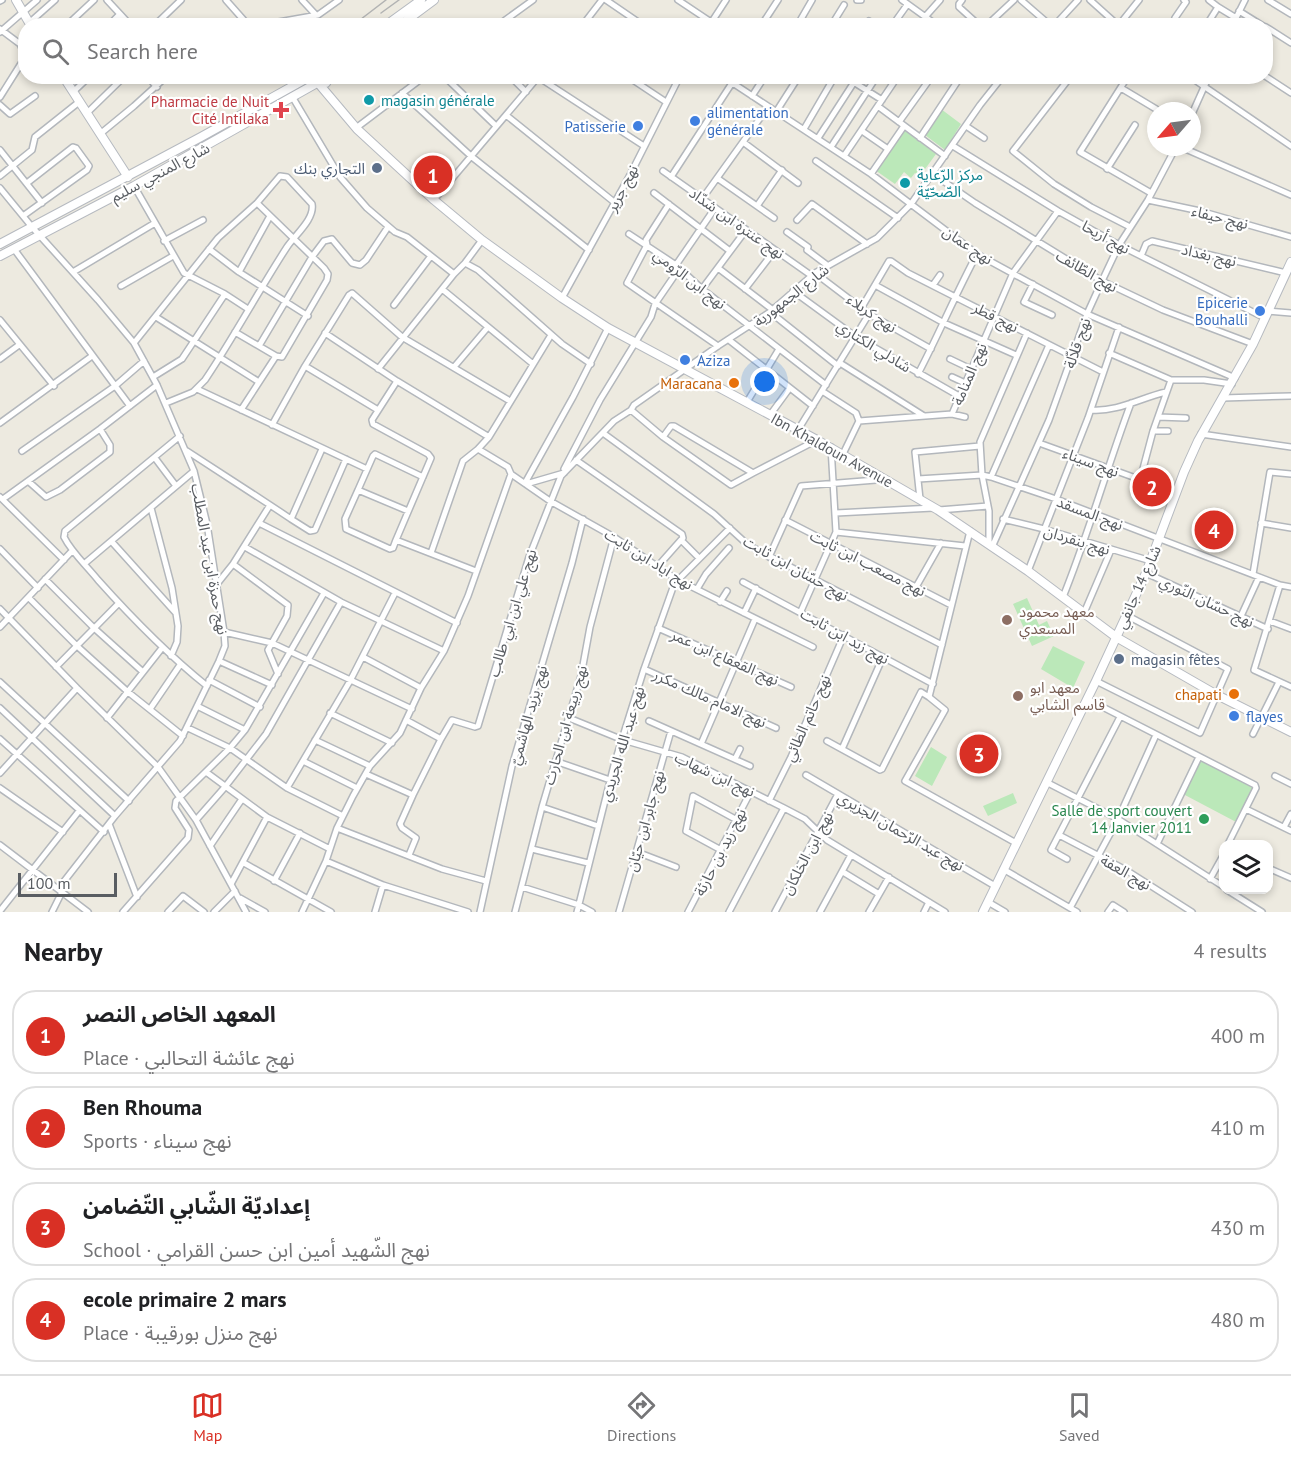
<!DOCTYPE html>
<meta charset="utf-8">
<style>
:root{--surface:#fff;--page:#f6f6f6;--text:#202124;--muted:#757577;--line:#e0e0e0;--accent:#d93025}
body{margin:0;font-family:"PT Sans","Noto Sans Arabic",sans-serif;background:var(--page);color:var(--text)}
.controls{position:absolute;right:18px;bottom:18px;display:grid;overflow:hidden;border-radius:12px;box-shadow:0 3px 9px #0003}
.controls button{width:54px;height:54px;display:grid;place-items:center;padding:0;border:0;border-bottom:2px solid var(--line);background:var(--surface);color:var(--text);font:30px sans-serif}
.compass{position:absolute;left:1147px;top:102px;width:54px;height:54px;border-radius:50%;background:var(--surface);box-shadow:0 3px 9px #0003;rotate:242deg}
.scale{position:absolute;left:18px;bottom:15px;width:99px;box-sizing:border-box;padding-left:6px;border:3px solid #595d62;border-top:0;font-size:16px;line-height:21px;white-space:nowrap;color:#595d62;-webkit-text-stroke:4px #fff;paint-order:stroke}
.you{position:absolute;left:765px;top:382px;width:21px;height:21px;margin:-15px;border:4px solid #fff;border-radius:50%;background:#1a73e8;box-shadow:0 0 0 9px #1a73e833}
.badge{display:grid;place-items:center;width:39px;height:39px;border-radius:50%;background:var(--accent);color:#fff;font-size:20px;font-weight:700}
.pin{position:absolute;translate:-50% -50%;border:3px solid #fff;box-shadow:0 2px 6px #0006}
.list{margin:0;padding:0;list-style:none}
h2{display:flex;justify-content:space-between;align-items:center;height:78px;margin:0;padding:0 24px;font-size:26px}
h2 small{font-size:20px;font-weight:400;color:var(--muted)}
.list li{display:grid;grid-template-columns:39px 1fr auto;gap:18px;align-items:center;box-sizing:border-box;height:84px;margin:0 12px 12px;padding:0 12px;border:2px solid var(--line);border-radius:24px}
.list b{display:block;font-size:22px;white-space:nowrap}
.list p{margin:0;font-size:20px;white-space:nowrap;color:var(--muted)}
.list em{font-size:20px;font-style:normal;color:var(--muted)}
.icon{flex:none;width:33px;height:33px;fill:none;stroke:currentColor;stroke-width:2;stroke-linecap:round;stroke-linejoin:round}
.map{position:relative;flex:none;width:1291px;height:912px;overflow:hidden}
.search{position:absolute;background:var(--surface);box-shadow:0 3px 9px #0003;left:18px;right:18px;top:18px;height:66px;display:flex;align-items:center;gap:15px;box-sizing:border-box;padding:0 21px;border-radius:24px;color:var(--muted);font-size:22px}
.sheet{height:462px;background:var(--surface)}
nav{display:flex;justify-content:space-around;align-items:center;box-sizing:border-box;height:84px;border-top:2px solid var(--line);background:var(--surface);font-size:16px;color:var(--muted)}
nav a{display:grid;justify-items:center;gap:3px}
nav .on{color:var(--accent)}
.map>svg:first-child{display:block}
</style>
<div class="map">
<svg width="1291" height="912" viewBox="0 0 1291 912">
<rect width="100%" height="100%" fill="#edeae0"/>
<path fill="#bbe8b9" d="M941 109 961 124 945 150 925 135Z
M904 130 936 154 920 176 915 173 911 178 904 172 895 184 875 170Z
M1027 598 1039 625 1047 621 1054 636 1032 646 1013 604Z
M1053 646 1085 662 1073 688 1041 669Z
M931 747 947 757 932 786 915 776Z
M1202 759 1254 787 1238 823 1183 794Z
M1013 793 1017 803 988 816 983 806Z"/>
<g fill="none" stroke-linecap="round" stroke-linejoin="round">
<g stroke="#b3b7bc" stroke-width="8">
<path id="street" d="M107 0 120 14
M226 0 249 26
M302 0 316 15
M606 0 644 26
M678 0 711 22
M857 0H861
M902 0 938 26
M962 0 959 4V7L980 26
M1021 0 1051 26
M1090 0 1119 26
M1268 0 1291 14
M0 1 2 0
M1218 7 1236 18
M1239 11 1263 26
M924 18 940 0
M1175 18 1186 2 1184 0
M29 23 55 0
M1119 25 1139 0
M66 26 94 0
M108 26 120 14 131 26
M154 26 181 0
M256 26 318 15 339 0
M497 26 533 0
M582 26 602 0
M709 26 726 0
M761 26 778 0
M797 26 812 0
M831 26 844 5
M866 26 869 21
M892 26 907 5
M986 26 1014 0
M1054 26 1078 0
M1206 26 1218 7 1209 0
M1232 26 1245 0
M1266 27 1291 43
M0 29 20 44 24 53 22 62 0 97
M0 32 37 0
M147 76 157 87
M444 76 496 126
M510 76 526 92
M627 76 666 102
M722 76 871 174 977 254 1087 314 1235 378
M844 76 882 100
M1071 76 1013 151 1054 184 1091 207 1130 227
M1128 76 1080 152 1151 193
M1189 76 1291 146
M1265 76 1291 93
M538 77 644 146
M1121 88 1156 109
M73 92 90 76
M402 93 472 157 589 250
M752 96 765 76
M293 98 340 177 367 208 395 232 407 237 454 274
M0 105 10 114 35 96
M879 107 945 156
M776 112 799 76
M87 113 125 76
M1192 114 1209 76
M506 115 614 202
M899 122 932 76
M966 126 984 138
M356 128 425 76
M804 129 835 76
M862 131 888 149
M100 134 134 106 167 76
M818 138 858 76
M920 138 961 76
M743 142 798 183
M953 146 1058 211 1119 245 1265 318
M831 147 877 76
M1181 147 1291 195
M0 150 42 203
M844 156 898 76
M816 161 898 218
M1107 169 1135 125
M663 171 812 276
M871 174 904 126
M933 174 975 203 1102 281 1163 310 1253 344
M0 176 32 150 35 137 79 102
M671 177 732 83
M717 178 774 218
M134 186 184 273 225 294 248 309
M0 188 32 227 98 300 134 343 157 385 194 471 207 524 224 632 225 646 219 661 180 741 115 816 58 889
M654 193 730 251
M702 199 768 107
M434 200 539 76
M1148 200 1200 211 1291 237
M669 204 646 240 647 245 627 283 718 346
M757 206 782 170
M23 216 87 170 89 166 76 148 73 147 27 183
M797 220 812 204 867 244
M787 232 808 247 807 250 827 265
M629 234 676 265 702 289 826 385
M164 241 203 220
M14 249 130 406
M209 249 239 272 308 316
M1141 256 1146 244 1152 241 1286 273
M465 263 478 270 562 344 591 364
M676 265 715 208
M718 268 773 310
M73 272 155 223
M239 272 270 216
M815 273 869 314 931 349
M1033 284 1024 302 1052 315
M875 285 944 323 1016 355
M933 285 940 275
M121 286 173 256
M442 289 533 364
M702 289 746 230
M745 289 775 250
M793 291 856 337 959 396
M562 298 630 175 680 76
M394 305 431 256
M862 307 889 261H891L908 273 1103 372
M1268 311 1291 313
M770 312 838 366
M156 317 259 382
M0 320 54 386
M235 332 276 356 282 357 327 280 328 274 324 268 257 203
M325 333 397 381 489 437
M729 340 813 406
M134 343 218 238 257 203 280 176 287 177 312 204C315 219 295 235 287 247 259 290 234 337 205 380L193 392 166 403
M259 346 312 257 324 241 332 239 352 263 360 265 366 260 388 227
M1109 353 1171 380H1204L1232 384
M0 359 19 345
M950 359 971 369
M840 363 924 416
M305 366 378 410
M454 367 488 327
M378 369 454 274 465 263 482 240
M918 374C939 334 956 293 977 254
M153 377 182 359 225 294
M952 377 965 383
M397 381 372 420 373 424 428 454 431 458 396 540 476 571
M197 389 367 469
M822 391 856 413 859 421 952 414 965 417
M1223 398 1291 396
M747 402 779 349
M241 410 276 356
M631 410 663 437 671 426H674L753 473 817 440
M1091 410C1118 412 1140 398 1166 392
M952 414 1013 273 1058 211
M770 415 789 389
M1158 417 1186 418
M0 423 92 356
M272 425 305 366 349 295 352 293 402 337 510 401
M798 430 869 314
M1153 431H1168
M603 433 714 514 748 545 942 645
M1201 434 1291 447
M180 436 65 531 64 537C72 553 87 566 98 580 132 618 167 654 207 686
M663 437 731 485 753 473
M1039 443 1133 477 1177 491
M478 449 489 437 551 335
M22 451 115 386 144 361
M187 451 270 505 233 564 217 584
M843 454 859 421
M155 458 176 486
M576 460 682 534 683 538 681 540 699 558
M564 469 600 400 651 317 655 304 679 269
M991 477 1049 345
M918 479 982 475 991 477 1056 499 1280 585 1291 587
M1140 480 1153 431 1171 380
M28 481 46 497 60 490 110 452V445L100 429
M525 483 573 397 608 328
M526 484 564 473
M358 490 345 519 346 529 390 549 393 548 396 540
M0 497 64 560
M3 499 100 429 157 385
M920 499 915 452 980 446
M270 505 291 519 322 449
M151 508 172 588 178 626 177 642 171 656
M939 510 988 506
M408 511 358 490 373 456 375 454 423 477
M836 513 933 508
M291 519 310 531 315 530 346 459
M1003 519 1044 529 1151 561
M785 520 951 605
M259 523 457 623
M1261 523 1291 528
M836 532 965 546
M112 542 175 612
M989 544V511L982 475 980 442 1027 333
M245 547 341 602 444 651
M992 547 1049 420 1087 314 1102 281 1119 245 1148 200 1176 147
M0 549 38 588
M431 553 463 461 478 449 508 467 511 474 550 501 614 537 676 579 813 647
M769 557 801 486 876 480
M84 564 194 471
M233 564 288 605 287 616 268 650 278 674
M658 566 681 540
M1028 571 1088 418 1119 327
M1146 573 1268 629
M1253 574 1270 472 1291 474
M45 579 94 628 143 672
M678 580 730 528
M743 582 933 684
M1280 585 1254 670 1291 687
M916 587 941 543
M697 589 706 574 729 548
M1063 597C1089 533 1107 467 1131 403
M29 598 77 646 128 692 183 736
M720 602 727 591
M0 609 77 688 158 767 196 820 246 912
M801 611 836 532 831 447
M744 613 756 588
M1084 613 1111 550
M1241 616 1259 577
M1270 621 1291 629
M0 627 72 551
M658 628 791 687
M224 632 272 643 412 709
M363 657 421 688
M219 661 272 685
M56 667 119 603
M644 669 776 728
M209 680 260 707
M1096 681 1200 733 1228 669 1126 615
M0 682 129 801
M929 697 945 710 905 781 1016 843
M1087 699 1255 785 1256 788 1228 844
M197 706 245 730
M0 708 115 816
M150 709 180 665
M330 713 392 743
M107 718 162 648
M569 718 623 740 682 757 784 808 805 819 827 840 945 912
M406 720 441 739 413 795
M649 721 750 766
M188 728 230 748 287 788 343 816
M1253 734 1279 682
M0 739 104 832
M441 739 452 720 475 727 478 726 529 557 561 476 614 421 631 410 634 405 718 346 770 312 815 273 877 238 911 204 980 105 1003 76
M315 740 370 766
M827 741 880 770 882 769 921 692 929 697 970 531
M701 744 755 619
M842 749 883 657
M735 759 740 749
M303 761 357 788
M555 761 610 780
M206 772 267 817 330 849
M0 773 77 688
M366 774 413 795 400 824 402 828 416 838 409 855
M806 775 995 886
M1275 776 1291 784
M1046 782 1118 819 1224 887
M0 788 63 832
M287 788 350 681 395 593
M769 801 791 757 844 635
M542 807 598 826
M1246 809 1291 831
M196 820 225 787 266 734 341 602
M109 824 137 897
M1284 827 1291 814
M337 828 442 869 486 881
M1059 835 1126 870 1192 912
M1157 844 1199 757
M0 845 88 912
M210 846 242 799
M532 849 588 863
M721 850 686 831 693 796 737 820
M637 852 676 867
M1067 859 1051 850 1120 717
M326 861 383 885
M244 863 331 912
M1268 868 1291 878
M1003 869 1077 912
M843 872 879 894
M1210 879 1224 854
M274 881 300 833
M231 884 267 817
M522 887 579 905 592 912
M1227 890 1262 912
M240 898 265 912
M988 902 1005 912
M1070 908 1118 819 1156 735
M0 911 79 811
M52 912 62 892
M123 912 188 838 189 830 175 808 176 801 230 748 245 730 324 593
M168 912 183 896 204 912
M214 912 235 891
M302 912 326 861 337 828 353 796 370 766 400 733 421 688 444 651 468 596 511 474
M375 912 383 885 468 912
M480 912 512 766 572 563 583 519
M515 912 542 807 581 676 590 627 614 537
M577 912 614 765 644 669 676 579
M619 912 671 731
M688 912 751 791
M729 912 784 808
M775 912 838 794
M820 912 851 855
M869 912 889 877
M924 912 929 902
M1108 912 1113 905 1124 912"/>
</g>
<g stroke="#b6bac0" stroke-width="10">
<path id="secondary" d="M16 0 31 26
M385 26 421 0
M399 26 434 0
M63 76 128 177
M317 83H326L330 76
M319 84 357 129 434 200 482 240 562 298 608 328 817 440 938 510 1028 571 1116 637 1217 695 1291 732
M0 244 201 137 311 76
M0 256 134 186 317 83
M983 912 1096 681 1146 573 1184 472 1198 441 1253 344 1291 262"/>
</g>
<use href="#street" stroke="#fff" stroke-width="5"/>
<use href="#secondary" stroke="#fff" stroke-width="8"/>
<path stroke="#b2b3b3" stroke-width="1.5" d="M381 13 399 0
M352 26 386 0"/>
</g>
<g fill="#0f9aa8" stroke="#fff" stroke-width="2">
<circle cx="369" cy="100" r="6"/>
<circle cx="905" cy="183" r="6"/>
</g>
<path fill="#e0444e" stroke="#fff" stroke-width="2" d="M278 101h6v6h6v6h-6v6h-6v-6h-6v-6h6z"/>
<g fill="#3f7fe0" stroke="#fff" stroke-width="2">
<circle cx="695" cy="121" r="6"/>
<circle cx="638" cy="126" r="6"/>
<circle cx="1260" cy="311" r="6"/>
<circle cx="685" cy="360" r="6"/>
<circle cx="1234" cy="716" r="6"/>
</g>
<g fill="#5c6f8a" stroke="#fff" stroke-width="2">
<circle cx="377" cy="168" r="6"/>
<circle cx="1119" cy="659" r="6"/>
</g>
<g fill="#e8710a" stroke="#fff" stroke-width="2">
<circle cx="734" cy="383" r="6"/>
<circle cx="1234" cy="694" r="6"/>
</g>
<g fill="#8d6e63" stroke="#fff" stroke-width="2">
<circle cx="1007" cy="620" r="6"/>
<circle cx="1018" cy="696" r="6"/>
</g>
<circle fill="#2e9e5b" stroke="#fff" stroke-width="2" cx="1204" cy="819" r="6"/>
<g text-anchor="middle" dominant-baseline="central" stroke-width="4.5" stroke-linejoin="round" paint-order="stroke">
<g font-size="15" fill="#0d838f" stroke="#fff" text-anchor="start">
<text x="381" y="100">magasin générale</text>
<text x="917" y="174">مركز الرّعاية<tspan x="917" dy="17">الصّحّيّة</tspan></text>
</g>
<g font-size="15" fill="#be3a42" stroke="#fff" text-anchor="end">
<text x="269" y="101">Pharmacie de Nuit<tspan x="269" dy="17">Cité Intilaka</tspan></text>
</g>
<g font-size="15" fill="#366cbe" stroke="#fff" text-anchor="start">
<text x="707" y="112">alimentation<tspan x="707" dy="17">générale</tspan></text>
<text x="626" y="126" text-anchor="end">Patisserie</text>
<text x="1248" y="302" text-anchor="end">Epicerie<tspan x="1248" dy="17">Bouhalli</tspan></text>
<text x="697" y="360">Aziza</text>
<text x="1246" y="716">flayes</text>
</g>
<g font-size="15" fill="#4e5e75" stroke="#fff" text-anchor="end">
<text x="365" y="168">التجاري بنك</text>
<text x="1131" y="659" text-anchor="start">magasin fêtes</text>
</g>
<g font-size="15" fill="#595d62" stroke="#fff">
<text transform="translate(160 172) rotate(-28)">شارع المنجي سليم</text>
<text transform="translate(622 188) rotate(-62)">نهج جرير</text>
<text transform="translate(1220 217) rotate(14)">نهج حيفاء</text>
<text transform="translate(737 223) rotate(35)">نهج عنترة ابن شدّاد</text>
<text transform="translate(1106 237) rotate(29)">نهج أريحا</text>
<text transform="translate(968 245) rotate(34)">نهج عمان</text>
<text transform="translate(1209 255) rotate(13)">نهج بغداد</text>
<text transform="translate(1087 271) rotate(30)">نهج الطّائف</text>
<text transform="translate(690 279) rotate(38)">نهج ابن الرّومي</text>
<text transform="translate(791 295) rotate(-38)">شارع الجمهورية</text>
<text transform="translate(872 313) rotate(34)">نهج كربلاء</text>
<text transform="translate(996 317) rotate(27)">نهج قطر</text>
<text transform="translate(1077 343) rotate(-71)">نهج قلاّلة</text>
<text transform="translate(874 346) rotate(32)">شادلي الكتاري</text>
<text transform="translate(969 374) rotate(-67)">نهج المنامة</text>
<text transform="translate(832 450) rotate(29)">Ibn Khaldoun Avenue</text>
<text transform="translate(1091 462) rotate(20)">نهج سيناء</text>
<text transform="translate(1090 513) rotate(21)">نهج المسقد</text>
<text transform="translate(1077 540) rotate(17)">نهج بنقردان</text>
<text transform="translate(210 559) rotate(80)">نهج حمزة ابن عبد المطلب</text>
<text transform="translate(649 559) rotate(32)">نهج اياد ابن ثابت</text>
<text transform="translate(868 563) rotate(27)">نهج مصعب ابن ثابت</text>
<text transform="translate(796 568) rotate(29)">نهج حسّان ابن ثابت</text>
<text transform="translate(1138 587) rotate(-66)">شارع 14 جانفي</text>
<text transform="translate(1207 601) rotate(25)">نهج حسّان النّوري</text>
<text transform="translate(512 613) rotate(-73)">نهج علي ابن ابي طالب</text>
<text transform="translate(845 636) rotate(29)">نهج زيد ابن ثابت</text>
<text transform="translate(725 657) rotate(24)">نهج القعقاع ابن عمر</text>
<text transform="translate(710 698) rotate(24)">نهج الامام مالك مكرر</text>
<text transform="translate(528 715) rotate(-74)">نهج يزيد الهاشميّ</text>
<text transform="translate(807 718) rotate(-66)">نهج حاتم الطائي</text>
<text transform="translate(565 725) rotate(-74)">نهج ربيعة ابن الحارث</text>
<text transform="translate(622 744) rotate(-73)">نهج عبد الله الجريدي</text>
<text transform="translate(715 774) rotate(25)">نهج ابن شهاب</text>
<text transform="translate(645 821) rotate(-74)">نهج جابر ابن حيّان</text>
<text transform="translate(901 831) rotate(30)">نهج عبد الرّحمان الجزيري</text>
<text transform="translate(720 852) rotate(-63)">نهج زيد بن حارثة</text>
<text transform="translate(807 853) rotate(-62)">نهج ابن الخلكان</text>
<text transform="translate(1126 872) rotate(30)">نهج العفة</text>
</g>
<g font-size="15" fill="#c56008" stroke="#fff" text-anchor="end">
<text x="722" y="383">Maracana</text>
<text x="1222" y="694">chapati</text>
</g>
<g font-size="15" fill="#785e54" stroke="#fff" text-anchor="start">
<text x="1019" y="611">معهد محمود<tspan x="1019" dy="17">المسعدي</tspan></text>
<text x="1030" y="687">معهد ابو<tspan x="1030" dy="17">قاسم الشابي</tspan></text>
</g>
<g font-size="15" fill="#27864d" stroke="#fff" text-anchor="end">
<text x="1192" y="810">Salle de sport couvert<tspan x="1192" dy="17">14 Janvier 2011</tspan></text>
</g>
</g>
</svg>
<div class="controls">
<button><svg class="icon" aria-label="layers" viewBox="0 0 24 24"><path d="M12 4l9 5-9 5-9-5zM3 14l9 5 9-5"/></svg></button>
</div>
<svg class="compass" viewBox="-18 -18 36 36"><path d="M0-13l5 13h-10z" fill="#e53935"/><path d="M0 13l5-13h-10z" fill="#757577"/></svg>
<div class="scale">100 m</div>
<div class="you"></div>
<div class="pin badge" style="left:433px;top:175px">1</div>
<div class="pin badge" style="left:1152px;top:487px">2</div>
<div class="pin badge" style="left:979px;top:754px">3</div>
<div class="pin badge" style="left:1214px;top:530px">4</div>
<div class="search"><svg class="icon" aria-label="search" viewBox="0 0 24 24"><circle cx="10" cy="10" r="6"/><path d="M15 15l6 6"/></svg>Search here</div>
</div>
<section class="sheet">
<h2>Nearby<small>4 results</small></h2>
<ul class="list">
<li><span class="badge">1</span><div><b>المعهد الخاص النصر</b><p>Place · نهج عائشة التحالبي</p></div><em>400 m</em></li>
<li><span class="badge">2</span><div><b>Ben Rhouma</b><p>Sports · نهج سيناء</p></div><em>410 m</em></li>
<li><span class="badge">3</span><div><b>إعداديّة الشّابي التّضامن</b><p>School · نهج الشّهيد أمين ابن حسن القرامي</p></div><em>430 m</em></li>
<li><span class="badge">4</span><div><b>ecole primaire 2 mars</b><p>Place · نهج منزل بورقيبة</p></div><em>480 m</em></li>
</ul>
</section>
<nav>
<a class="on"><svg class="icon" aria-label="map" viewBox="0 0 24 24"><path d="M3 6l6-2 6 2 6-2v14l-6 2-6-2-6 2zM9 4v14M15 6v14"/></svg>Map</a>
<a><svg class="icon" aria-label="directions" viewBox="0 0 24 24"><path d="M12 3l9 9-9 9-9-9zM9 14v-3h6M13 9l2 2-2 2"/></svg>Directions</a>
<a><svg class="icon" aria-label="saved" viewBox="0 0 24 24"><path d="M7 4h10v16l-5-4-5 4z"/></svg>Saved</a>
</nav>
